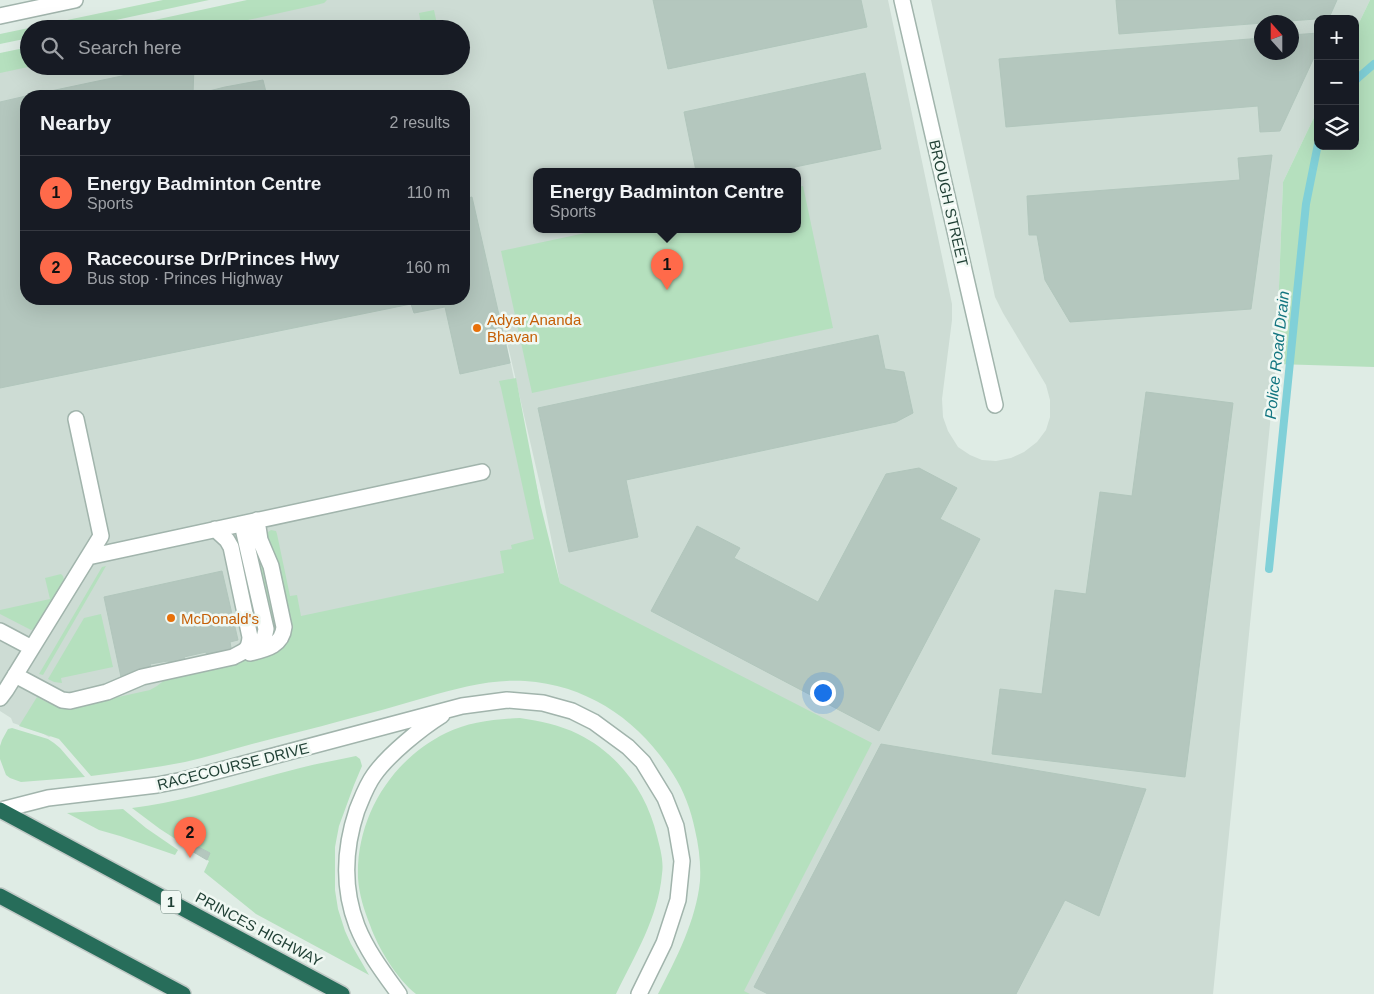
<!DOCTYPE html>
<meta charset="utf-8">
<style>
:root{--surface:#171b24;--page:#20242c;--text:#f1f3f6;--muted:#9ea1a6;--line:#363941;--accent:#ff6a4a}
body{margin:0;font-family:Helvetica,sans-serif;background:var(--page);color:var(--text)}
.controls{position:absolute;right:15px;top:15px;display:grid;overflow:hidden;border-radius:10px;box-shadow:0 5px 20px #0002}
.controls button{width:45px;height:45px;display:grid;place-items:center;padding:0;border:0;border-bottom:1px solid var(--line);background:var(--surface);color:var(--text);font:25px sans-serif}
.compass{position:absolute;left:1254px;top:15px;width:45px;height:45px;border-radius:50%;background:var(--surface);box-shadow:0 5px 20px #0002;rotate:339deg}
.you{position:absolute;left:822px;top:692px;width:18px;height:18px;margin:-12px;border:4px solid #fff;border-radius:50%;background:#1a73e8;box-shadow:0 0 0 8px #1a73e833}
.badge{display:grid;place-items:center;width:32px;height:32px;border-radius:50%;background:var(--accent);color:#111;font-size:16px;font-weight:700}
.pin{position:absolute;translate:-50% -41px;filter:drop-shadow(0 1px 2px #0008)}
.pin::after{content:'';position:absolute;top:26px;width:18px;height:15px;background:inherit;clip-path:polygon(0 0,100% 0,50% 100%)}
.popup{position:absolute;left:533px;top:168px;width:268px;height:65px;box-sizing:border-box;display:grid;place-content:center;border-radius:10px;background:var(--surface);filter:drop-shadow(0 1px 4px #0005);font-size:16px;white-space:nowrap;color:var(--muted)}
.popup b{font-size:19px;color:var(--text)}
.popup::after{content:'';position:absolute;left:50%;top:100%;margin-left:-10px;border:10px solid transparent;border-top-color:var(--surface)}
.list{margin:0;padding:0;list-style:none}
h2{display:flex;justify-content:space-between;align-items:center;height:65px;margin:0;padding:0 20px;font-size:21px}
h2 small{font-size:16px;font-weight:400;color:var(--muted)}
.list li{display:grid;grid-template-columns:32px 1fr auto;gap:15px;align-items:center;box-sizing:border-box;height:75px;padding:0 20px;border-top:1px solid var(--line)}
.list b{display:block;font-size:19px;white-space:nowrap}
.list p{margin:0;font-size:16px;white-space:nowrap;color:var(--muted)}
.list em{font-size:16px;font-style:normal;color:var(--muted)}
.icon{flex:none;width:28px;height:28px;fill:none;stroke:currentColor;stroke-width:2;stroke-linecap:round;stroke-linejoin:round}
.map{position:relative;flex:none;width:1374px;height:994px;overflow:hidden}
.search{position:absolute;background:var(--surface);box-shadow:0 5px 20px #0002;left:20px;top:20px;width:450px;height:55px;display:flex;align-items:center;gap:12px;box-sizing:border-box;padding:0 18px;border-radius:28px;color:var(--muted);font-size:19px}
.panel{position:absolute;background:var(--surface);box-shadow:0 5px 20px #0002;left:20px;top:90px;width:450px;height:215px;border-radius:20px}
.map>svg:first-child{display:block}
</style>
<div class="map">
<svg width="1374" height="994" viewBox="0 0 1374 994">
<rect width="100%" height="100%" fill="#dfece5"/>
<path fill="#cddcd4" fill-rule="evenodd" d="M256 0H888L952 304V320L942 399 943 417 948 431 958 447 970 455 982 460 996 461 1011 458 1024 452 1037 442 1046 430 1050 417V400L1046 385 1003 313 995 297 931 0H1370L1355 31V19H1318V109L1283 182 1276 364 1213 994H729L861 747 560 583 544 502 499 307 540 503 538 547 493 583 292 628 288 648 165 684 49 737 42 733 13 723 11 718 0 711V56L29 66H461V29H124ZM1262 22H1292V52H1262ZM26 96H464V299H26ZM537 171H797V229H537Z"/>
<path fill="#b5e0be" d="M163 0H209L74 29H29V38L0 44V34Z
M247 0H327L324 3 316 5 207 29H113Z
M1370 0H1374V367L1276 364 1283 182 1318 109V146H1355V31Z
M434 10 438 29H422L419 13Z
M29 47V66H33L0 73V53Z
M803 186 833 328 532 393 501 251 604 229H797V187Z
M516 378 540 503 560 583 872 743 744 991 750 994H658C676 959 696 921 700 881 701 864 699 847 695 830 691 810 684 791 673 774 640 721 588 685 525 681 491 679 459 688 427 697 399 705 372 713 344 720 313 729 282 736 252 744 229 750 207 757 185 762 154 768 122 772 91 776L59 739 19 726 37 697C50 704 58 708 73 707L150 690 157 686 167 678 277 651C285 645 289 641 290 631L273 549 267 540 268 532 271 530 276 531 277 534 290 596 297 595 301 616 504 573 500 551 512 549 511 545 534 539 501 388 499 381Z
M260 561 263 563 275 620 274 628H272L258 565Z
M106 566 43 675 39 674 102 567Z
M243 573H247L258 627 257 632H255Z
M61 574 63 576 64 580 35 629 31 630 0 614V610L50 599 45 578Z
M101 614 113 667 61 678 62 683 54 682 48 679 84 618Z
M520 718C540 721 560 725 578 734 619 754 647 793 657 836 660 848 664 861 662 874 658 918 635 955 616 994H416C397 979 378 948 370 925 364 910 359 894 358 878 356 817 391 760 446 733 468 722 495 719 520 718Z
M12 728 48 739 54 743 60 748 85 777 21 782 10 778 6 775 0 759V746L2 740 8 729Z
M356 756 360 759 362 766 354 785 339 826 335 847V890L338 909 345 931 351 944 369 975 256 914 204 872 209 861 207 860 210 853 193 844 191 849 160 829 132 808C189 801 244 782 300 768 319 763 338 760 356 756Z
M123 809 146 828 178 850 175 855 120 836 99 830 67 813Z"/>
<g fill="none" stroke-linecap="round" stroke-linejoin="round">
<path stroke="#80d0d8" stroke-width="8" d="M1355 81 1359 77 1374 64
M1269 569 1306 204 1318 144"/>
</g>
<path fill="#b4c7be" stroke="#b1c6bc" d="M653 0H861L867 27 668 69Z
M1116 0H1337L1329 18 1119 34Z
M1318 33V49L1280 131 1260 132 1258 106 1006 127 999 59 1262 38V52H1292V35Z
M169 66H194L193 95 225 87 263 80 267 96H27Z
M865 73 881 149 776 171H696L684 112Z
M393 91 394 96H370Z
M26 96V299H464V199L472 197 510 363 460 374 445 307 414 313 411 304 0 388V102Z
M1272 155 1251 309 1070 322 1045 280 1037 235H1029L1027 196 1240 180 1238 158Z
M878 335 885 369 904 372 913 413 896 422 626 480 638 537 569 552 538 408Z
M1146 392 1233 403 1185 777 992 754 1000 689 1042 694 1055 590 1086 594 1100 492 1132 496Z
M919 468 957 488 940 519 980 539 879 731 651 611 697 526 740 548 734 558 818 602 886 474Z
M222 571 238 640 230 642 232 653 207 658 206 652 184 657 186 662 169 665 168 661 150 664 152 669 121 677 104 597Z
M881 744 1146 789 1099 916 1065 900 1016 994H768L754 987Z
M193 844 210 853 207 860 190 850Z"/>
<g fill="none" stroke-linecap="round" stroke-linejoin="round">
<g stroke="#a1b4ac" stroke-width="18">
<path id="lane" d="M242 524 266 629C264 640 262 646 252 652
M88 557 482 472
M0 631 32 648
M250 653C266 649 282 646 284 627L271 566 260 540 257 520
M15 675 62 700 70 701 107 692 142 677 233 657C244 651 249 651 250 637L231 547 227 540 215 529
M0 698 6 690 101 536 76 419
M1 810 48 798 157 785 183 780 462 706 507 700 543 703 572 711 594 722 628 747 643 762 665 798 676 826 682 861 678 900 664 943 639 994
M399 994C383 972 367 951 357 926 342 887 344 849 357 810 362 798 366 786 374 775 388 755 421 728 442 715"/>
</g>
<g stroke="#a1b4ac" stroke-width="18">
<path id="street" d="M902 0 995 405
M0 16 75 0"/>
</g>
<g stroke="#c0c9c6" stroke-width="18">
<path id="highway" d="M0 810 342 994
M0 896 183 994"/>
</g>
<use href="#lane" stroke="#fff" stroke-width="15"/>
<use href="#street" stroke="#fff" stroke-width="15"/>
<use href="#highway" stroke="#276d5a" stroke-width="15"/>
</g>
<g fill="#e8710a" stroke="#f0f8f3" stroke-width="2">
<circle cx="477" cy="328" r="5"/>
<circle cx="171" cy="618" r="5"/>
</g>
<g text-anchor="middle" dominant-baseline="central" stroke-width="5" stroke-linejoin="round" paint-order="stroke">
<rect fill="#f0f8f3" stroke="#5d766d" stroke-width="1" x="161" y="890.5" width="20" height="23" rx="4"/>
<g font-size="14" font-weight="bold" fill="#1e3e33">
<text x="171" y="902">1</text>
</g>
<g font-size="15" fill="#1e3e33" stroke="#f0f8f3">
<text transform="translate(949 203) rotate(77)">BROUGH STREET</text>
<text transform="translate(233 766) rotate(-14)">RACECOURSE DRIVE</text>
<text transform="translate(259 929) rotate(28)">PRINCES HIGHWAY</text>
</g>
<g font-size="15" fill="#c56008" stroke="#f0f8f3" text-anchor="start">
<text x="487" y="319">Adyar Ananda<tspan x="487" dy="17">Bhavan</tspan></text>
<text x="181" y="618">McDonald's</text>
</g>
<g font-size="16" font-style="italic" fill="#127580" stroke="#f0f8f3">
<text transform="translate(1277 355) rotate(-84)">Police Road Drain</text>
</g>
</g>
</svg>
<div class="controls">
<button>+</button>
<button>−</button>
<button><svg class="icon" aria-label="layers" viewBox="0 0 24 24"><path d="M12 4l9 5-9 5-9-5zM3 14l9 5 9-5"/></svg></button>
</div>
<svg class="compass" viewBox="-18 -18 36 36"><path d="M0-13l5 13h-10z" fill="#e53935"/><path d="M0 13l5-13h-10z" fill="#9ea1a6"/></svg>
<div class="you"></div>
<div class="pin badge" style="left:667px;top:290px">1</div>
<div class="popup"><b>Energy Badminton Centre</b>Sports</div>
<div class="pin badge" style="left:190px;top:858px">2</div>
<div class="search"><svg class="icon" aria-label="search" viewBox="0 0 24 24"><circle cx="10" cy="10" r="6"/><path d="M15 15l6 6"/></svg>Search here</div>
<section class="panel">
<h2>Nearby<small>2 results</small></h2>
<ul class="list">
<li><span class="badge">1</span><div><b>Energy Badminton Centre</b><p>Sports</p></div><em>110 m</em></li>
<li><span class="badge">2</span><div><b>Racecourse Dr/Princes Hwy</b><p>Bus stop · Princes Highway</p></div><em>160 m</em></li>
</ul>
</section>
</div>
